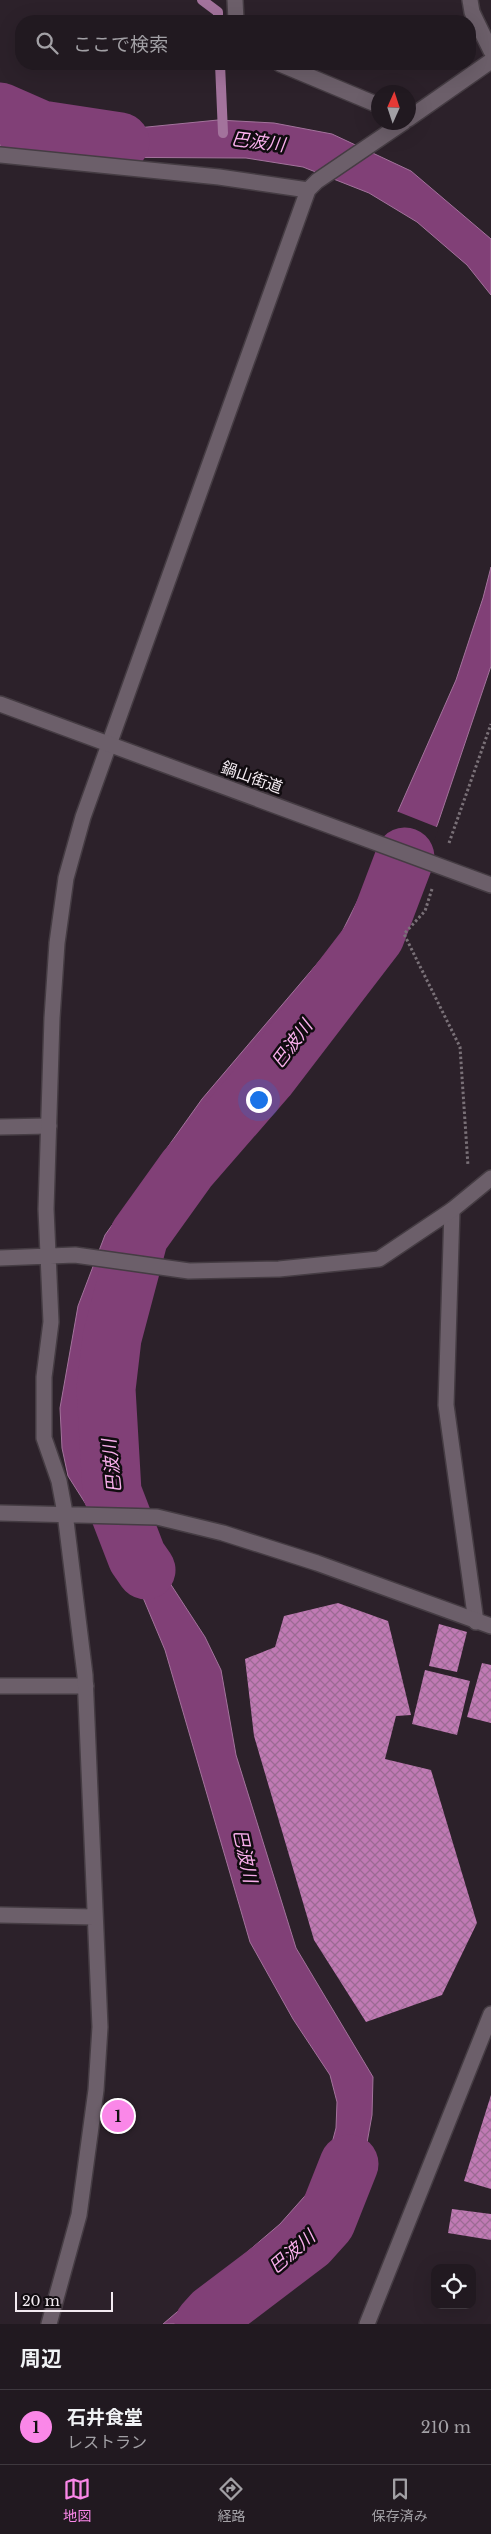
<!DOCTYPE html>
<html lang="ja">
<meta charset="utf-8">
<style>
:root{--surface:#211920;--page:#292229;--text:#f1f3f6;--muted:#a2a0a5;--line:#3e383e;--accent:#fa87e8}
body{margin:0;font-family:"Libre Baskerville","Noto Sans JP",serif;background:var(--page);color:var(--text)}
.controls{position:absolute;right:15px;bottom:15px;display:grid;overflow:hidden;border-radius:10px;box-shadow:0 5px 20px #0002}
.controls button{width:45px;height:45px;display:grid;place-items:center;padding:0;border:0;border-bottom:1px solid var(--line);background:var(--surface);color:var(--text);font:25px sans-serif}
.compass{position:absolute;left:371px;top:85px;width:45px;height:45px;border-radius:50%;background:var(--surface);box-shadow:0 5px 20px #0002;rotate:3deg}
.scale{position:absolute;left:15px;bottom:12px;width:98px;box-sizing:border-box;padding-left:5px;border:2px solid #f3ebf1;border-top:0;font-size:14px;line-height:18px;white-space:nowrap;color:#f3ebf1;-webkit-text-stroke:4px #110c10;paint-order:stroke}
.you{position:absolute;left:258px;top:1099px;width:18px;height:18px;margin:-12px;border:4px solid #fff;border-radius:50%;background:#1a73e8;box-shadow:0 0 0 8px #1a73e833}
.badge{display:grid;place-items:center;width:32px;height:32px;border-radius:50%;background:var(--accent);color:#111;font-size:16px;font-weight:700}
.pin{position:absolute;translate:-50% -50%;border:2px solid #fff;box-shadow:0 1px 5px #0006}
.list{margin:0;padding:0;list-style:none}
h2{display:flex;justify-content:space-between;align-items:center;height:65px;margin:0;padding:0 20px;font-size:21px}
h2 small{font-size:16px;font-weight:400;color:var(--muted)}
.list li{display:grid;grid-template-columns:32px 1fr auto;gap:15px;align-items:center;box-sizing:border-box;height:75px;padding:0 20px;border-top:1px solid var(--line)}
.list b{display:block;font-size:19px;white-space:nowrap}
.list p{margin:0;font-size:16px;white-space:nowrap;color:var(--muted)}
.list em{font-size:16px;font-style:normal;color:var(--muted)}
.icon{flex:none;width:28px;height:28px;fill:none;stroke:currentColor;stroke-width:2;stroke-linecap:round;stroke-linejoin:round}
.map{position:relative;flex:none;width:491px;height:2324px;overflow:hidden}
.search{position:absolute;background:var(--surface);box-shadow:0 5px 20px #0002;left:15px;right:15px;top:15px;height:55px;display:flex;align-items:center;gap:12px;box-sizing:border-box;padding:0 18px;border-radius:20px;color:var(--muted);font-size:19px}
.sheet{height:140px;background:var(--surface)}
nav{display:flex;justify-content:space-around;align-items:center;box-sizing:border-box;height:70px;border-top:1px solid var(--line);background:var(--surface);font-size:14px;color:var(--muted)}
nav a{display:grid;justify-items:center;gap:2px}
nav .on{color:var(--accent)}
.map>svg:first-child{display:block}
</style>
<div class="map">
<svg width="491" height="2324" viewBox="0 0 491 2324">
<defs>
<pattern id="building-cross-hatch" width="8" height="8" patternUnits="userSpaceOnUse" patternTransform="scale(1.25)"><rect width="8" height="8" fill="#c07ab4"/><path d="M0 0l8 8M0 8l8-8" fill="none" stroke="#9c6a94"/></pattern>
</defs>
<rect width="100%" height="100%" fill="#2c212a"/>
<path fill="#814077" stroke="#a3739c" d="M0 118 29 129 117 130 218 120 274 123 332 134 411 171 491 239V295L467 265 417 222 369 193 303 167 246 158 63 157 0 148Z
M491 567V666L438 823 404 909 373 936 330 996 251 1097 231 1113 134 1245 112 1292 92 1388 89 1447 99 1474 205 1637 221 1670 236 1755 296 1948 373 2077 372 2115 363 2165 343 2207 320 2231 213 2311 201 2324H163L280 2224 312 2188 327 2162 336 2128 337 2102 330 2075 293 2019 250 1942 165 1650 139 1588 68 1476 62 1448 60 1408 78 1306 105 1235 202 1099 339 938 365 886 456 680 483 598Z"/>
<path fill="#2c212a" d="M396 811 439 828 413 895 366 878Z"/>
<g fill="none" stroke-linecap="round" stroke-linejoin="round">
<path stroke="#a3739c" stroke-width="10" d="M202 0 218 12V21
M220 64 223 133"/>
<path stroke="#814077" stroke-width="59" d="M0 112 41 130 120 142
M146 1570 137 1557 112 1492 106 1389 112 1338 139 1236 187 1169 267 1077 375 936 405 857
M204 2324 213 2314 308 2242 326 2222 349 2164"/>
</g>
<path fill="url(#building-cross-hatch)" d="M338 1603 388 1621 411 1715 396 1716 385 1759 431 1770 477 1923 442 1995 366 2022 314 1940 254 1736 245 1659 275 1647 284 1616Z
M439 1624 467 1632 457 1672 429 1666Z
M482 1663 491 1665V1723L467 1717Z
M425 1670 470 1681 457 1735 412 1724Z
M491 2095V2189L464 2181Z
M452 2209 491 2214V2240L448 2233Z"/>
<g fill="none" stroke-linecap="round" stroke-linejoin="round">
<g stroke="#453c43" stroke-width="18">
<path id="lane" d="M0 1127 49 1126
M452 1210 446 1405 476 1622
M0 1686H86"/>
</g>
<g stroke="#453c43" stroke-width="18">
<path id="street" d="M235 0 236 21
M470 0 472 12 491 51
M280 64 378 105
M408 119 491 61
M0 155 219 177 308 190
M0 1258 75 1255 189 1271 279 1269 379 1259 452 1210 491 1178
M0 1513 157 1517 223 1533 317 1563 491 1626
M0 1915 94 1917
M49 2324 79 2215 96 2090 100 2027 85 1675 65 1513 59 1481 44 1438V1377L51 1322 46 1209 52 1018 57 943 66 878 83 817 308 190 317 181 404 122
M367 2324 491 2014"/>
</g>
<g stroke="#453c43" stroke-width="18">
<path id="secondary" d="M0 704 491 885"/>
</g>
<path stroke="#7a7178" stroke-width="3" stroke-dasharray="2.5 2.5" stroke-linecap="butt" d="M449 843 491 724
M432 889 425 911 404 934 460 1047 468 1166"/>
<use href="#lane" stroke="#6c5f6a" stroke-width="15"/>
<use href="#street" stroke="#6c5f6a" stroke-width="15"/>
<use href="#secondary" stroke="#6c5f6a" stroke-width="15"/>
</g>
<g text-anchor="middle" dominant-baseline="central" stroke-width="5" stroke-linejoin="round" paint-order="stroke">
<g font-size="16" fill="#f3ebf1" stroke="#110c10">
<text transform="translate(252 777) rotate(20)">鍋山街道</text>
</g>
<g font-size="18" font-style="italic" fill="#f9afec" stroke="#110c10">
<text transform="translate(258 142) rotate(7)">巴波川</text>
<text transform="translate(292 1044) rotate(-53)">巴波川</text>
<text transform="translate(112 1466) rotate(-96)">巴波川</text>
<text transform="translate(245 1856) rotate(78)">巴波川</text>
<text transform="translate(292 2252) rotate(-41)">巴波川</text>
</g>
</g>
</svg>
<div class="controls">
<button><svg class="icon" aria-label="locate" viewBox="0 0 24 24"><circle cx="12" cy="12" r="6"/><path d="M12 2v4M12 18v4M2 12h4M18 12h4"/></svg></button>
</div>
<svg class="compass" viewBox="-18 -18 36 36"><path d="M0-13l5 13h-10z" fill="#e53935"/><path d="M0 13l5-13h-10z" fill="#a2a0a5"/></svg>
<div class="scale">20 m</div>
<div class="you"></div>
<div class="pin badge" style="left:118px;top:2116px">1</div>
<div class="search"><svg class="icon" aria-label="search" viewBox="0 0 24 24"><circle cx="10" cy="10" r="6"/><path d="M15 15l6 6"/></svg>ここで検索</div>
</div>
<section class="sheet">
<h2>周辺<small></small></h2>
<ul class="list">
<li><span class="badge">1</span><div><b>石井食堂</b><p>レストラン</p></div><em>210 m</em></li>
</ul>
</section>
<nav>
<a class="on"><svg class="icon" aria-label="map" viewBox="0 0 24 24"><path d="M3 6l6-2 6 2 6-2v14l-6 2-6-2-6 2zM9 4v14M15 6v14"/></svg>地図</a>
<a><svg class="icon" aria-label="directions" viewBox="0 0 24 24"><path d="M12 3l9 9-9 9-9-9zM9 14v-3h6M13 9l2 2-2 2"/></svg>経路</a>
<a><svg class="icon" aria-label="saved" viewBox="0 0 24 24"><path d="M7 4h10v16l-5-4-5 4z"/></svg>保存済み</a>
</nav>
